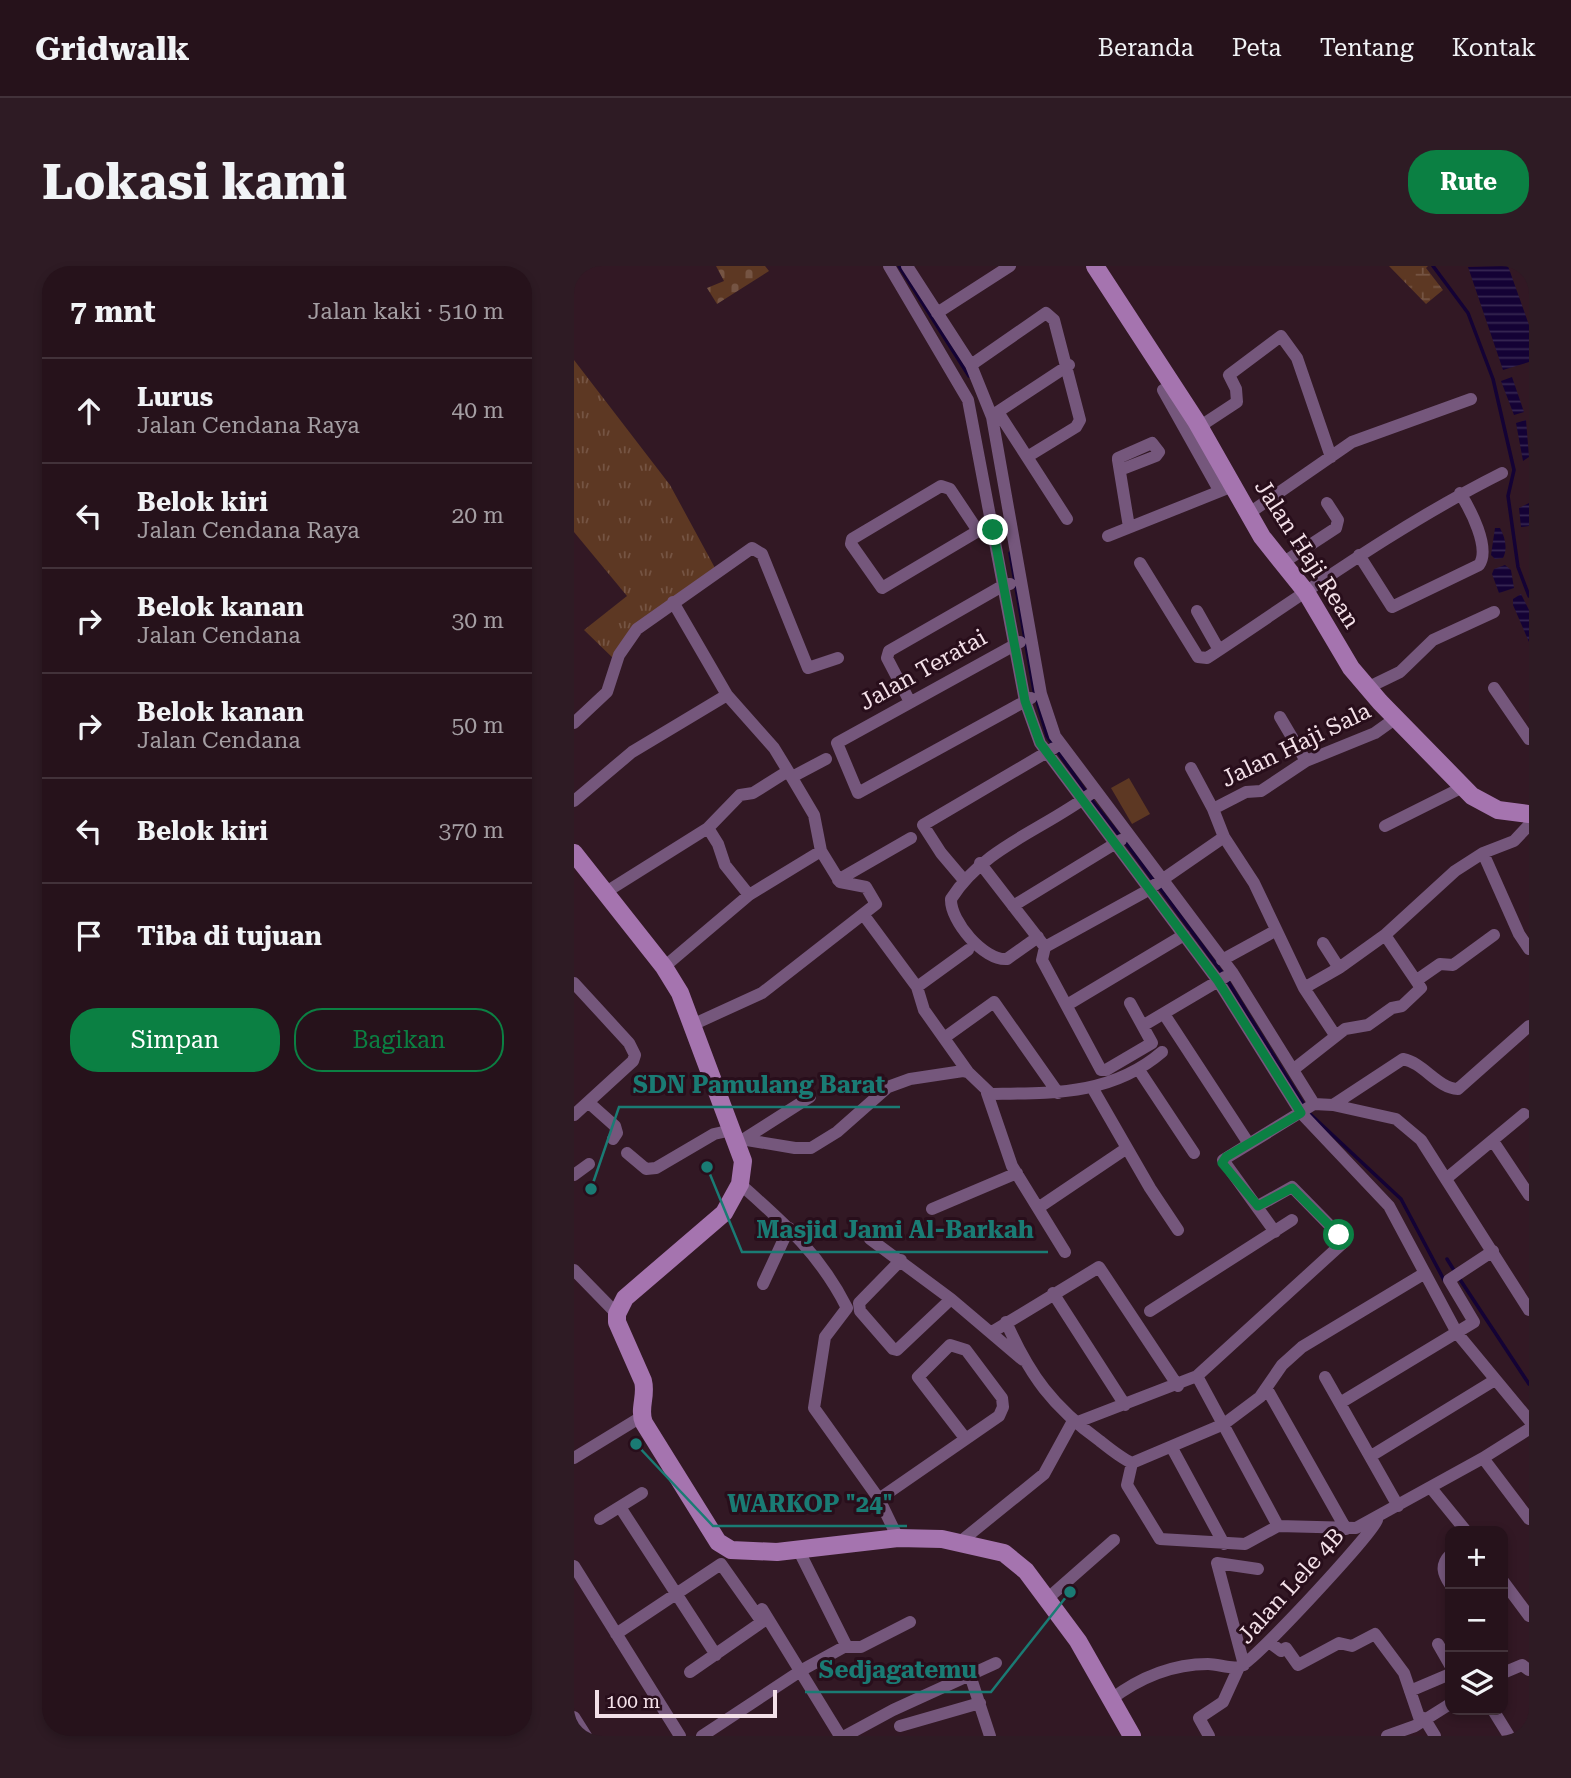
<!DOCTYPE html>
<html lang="id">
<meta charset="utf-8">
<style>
:root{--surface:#26121b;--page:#2e1b24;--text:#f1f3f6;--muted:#a49ea3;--line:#42323a;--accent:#0b8043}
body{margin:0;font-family:"Roboto Serif",serif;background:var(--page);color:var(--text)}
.controls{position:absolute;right:21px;bottom:21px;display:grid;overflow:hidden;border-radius:14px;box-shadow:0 4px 10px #0003}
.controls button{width:63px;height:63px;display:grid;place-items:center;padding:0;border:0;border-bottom:2px solid var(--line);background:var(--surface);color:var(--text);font:35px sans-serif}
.scale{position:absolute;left:21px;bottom:18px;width:182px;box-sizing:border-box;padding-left:7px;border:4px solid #f3e0e8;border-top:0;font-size:19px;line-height:24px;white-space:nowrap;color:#f3e0e8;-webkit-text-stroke:5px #280e1b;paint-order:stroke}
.stop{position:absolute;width:21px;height:21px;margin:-16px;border:5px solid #0b8043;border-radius:50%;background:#fff}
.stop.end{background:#0b8043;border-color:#fff;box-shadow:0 2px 7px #0008}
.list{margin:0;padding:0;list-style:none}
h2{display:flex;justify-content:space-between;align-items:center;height:91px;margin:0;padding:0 28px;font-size:30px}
h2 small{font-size:23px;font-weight:400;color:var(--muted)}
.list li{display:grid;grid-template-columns:46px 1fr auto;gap:21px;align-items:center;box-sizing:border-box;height:105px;padding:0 28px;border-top:2px solid var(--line)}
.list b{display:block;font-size:26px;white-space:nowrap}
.list p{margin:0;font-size:23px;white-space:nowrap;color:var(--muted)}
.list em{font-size:23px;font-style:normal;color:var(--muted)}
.actions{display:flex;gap:14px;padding:21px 28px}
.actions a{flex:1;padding:16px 0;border:2px solid var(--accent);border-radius:28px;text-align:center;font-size:24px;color:var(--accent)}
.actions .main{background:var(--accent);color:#fff}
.icon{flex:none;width:38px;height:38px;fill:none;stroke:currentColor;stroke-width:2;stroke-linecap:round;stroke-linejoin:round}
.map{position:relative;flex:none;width:955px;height:1470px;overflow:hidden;border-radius:28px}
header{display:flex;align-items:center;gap:42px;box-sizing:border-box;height:98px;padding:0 35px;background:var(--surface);border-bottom:2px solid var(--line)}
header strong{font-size:33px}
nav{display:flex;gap:38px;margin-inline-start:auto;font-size:24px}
.intro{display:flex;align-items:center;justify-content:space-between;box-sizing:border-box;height:168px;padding:0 42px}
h1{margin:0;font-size:49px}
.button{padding:18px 32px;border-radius:28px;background:var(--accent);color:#fff;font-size:24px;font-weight:700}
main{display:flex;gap:42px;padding:0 42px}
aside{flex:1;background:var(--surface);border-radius:28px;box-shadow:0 4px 10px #0003}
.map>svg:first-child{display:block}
</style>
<header>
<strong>Gridwalk</strong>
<nav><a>Beranda</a><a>Peta</a><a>Tentang</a><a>Kontak</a></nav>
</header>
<div class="intro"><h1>Lokasi kami</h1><a class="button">Rute</a></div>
<main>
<aside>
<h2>7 mnt<small>Jalan kaki · 510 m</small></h2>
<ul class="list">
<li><svg class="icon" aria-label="ahead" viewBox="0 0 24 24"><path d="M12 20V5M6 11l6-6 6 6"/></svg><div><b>Lurus</b><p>Jalan Cendana Raya</p></div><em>40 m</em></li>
<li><svg class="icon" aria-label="left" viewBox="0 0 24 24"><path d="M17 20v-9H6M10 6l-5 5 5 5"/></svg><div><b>Belok kiri</b><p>Jalan Cendana Raya</p></div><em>20 m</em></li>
<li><svg class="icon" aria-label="right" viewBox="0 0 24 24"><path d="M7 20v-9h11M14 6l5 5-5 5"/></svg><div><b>Belok kanan</b><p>Jalan Cendana</p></div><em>30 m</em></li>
<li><svg class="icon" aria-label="right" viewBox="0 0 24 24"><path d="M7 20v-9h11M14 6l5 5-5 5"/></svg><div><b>Belok kanan</b><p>Jalan Cendana</p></div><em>50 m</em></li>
<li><svg class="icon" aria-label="left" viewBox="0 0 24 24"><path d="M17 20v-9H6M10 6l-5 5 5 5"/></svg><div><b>Belok kiri</b></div><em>370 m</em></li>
<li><svg class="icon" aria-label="arrive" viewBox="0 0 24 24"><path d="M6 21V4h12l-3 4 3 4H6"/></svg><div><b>Tiba di tujuan</b></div></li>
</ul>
<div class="actions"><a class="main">Simpan</a><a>Bagikan</a></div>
</aside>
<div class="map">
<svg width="955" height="1470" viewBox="0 0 955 1470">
<defs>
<pattern id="grass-tufts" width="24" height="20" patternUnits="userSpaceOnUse" patternTransform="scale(1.75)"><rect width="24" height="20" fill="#5d3823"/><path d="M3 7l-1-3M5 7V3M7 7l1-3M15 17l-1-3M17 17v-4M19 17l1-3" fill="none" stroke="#755443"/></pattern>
<pattern id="wetland-marsh" width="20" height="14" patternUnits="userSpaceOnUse" patternTransform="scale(1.75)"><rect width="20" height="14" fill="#5d3823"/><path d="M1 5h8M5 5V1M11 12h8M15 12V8" fill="none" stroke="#755443"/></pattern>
<pattern id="cemetery-stones" width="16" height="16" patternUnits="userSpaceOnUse" patternTransform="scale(1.75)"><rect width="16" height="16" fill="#5d3823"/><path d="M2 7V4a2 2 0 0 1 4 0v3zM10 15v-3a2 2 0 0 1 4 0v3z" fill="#755443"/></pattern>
<pattern id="water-rules" width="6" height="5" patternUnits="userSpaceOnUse" patternTransform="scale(1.75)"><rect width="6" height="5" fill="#140235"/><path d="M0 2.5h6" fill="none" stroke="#372752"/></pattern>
</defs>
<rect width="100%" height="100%" fill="#321824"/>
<path fill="url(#grass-tufts)" d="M0 94 96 219 141 302 66 358 41 394 10 364 53 330 0 266Z"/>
<path fill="url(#wetland-marsh)" d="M815 0H854L852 2 869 24 852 38Z"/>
<path fill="url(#cemetery-stones)" d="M142 0H191L195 5 143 38 133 22 150 15Z"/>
<path fill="#5d3823" d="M555 512 576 548 558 558 537 522Z"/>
<path fill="url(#water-rules)" d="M934 0 955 59V96L929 104 894 1Z
M938 111 950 146 940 149 927 115Z
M952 154 955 191 949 195 942 157Z
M955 237V260L947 261 945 242Z
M921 262H926C931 271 934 283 929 292L921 293 917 289Z
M931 299 937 304 940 322 925 327 918 308 920 303Z
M947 328 955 344V376L939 339V333Z"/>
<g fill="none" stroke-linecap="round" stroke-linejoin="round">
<path stroke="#140235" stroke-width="3.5" d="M325 0 395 110
M859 0 894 47 919 113 940 204 934 230 944 301 955 330
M436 287 460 425 473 470 512 526
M516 532 546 570
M551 576 580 615
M585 621 649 708
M653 714 735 847 827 933 870 1014
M873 993 881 1006
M885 1012 955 1118"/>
<path stroke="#75577c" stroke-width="12" d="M315 0 394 134 451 435 466 477 644 715 727 847 815 940 883 1067 955 1154
M333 0 397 99 418 151 467 428 481 470 658 706 740 838
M363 47 436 0
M397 99 472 47 480 54 506 154 502 161 453 191
M589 124 645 224
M424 146 493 253
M419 149 495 99
M625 161 663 136 662 123 655 109 707 70 723 92 757 191
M546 204 582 190 585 186 578 177 544 192V194L555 261
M674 248 778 176 897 133
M404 265 376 223 367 220 278 273 277 278 308 322 404 265 420 264
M534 270 659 220
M785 289 818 341 905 299C917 282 896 243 886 227
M566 297 624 391 633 392C730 328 824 259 928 207
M707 298 762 262 764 254 753 237
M99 336 153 429 200 482 214 505 240 549 247 585 266 616 292 621 302 638 188 727 118 759
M623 345 645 384
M446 376 263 477 284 527 457 432
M793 422 826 406 859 374 920 346
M920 422 955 473
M336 436 313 392 315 385 430 319 436 318
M706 451 732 495
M0 457 33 426 45 389 63 363 178 282 188 288 234 402 264 392
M617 502 639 543 650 571 680 617 730 722 761 769
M218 511 252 493
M0 535 58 486 153 429
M639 543 672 526 687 525 732 495 801 467 822 452
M955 559 940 575 909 587 945 668 955 683
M811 560 889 521
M134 562 144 578 151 599 175 629
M406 597 471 681 468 694 527 804H532L578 777 556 737
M389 613 367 587 349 559 480 482
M264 614 337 572
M32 626 134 562 166 529 179 527 214 505
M439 640 547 574
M289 648 343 721 350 744 394 806
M464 671 433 693C410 695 376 655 377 633 409 582 468 564 515 529
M749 677 765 702 811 669 881 605 909 587
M471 681 569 627 650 571
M648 694 701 665
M90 701 175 629 247 585
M843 714 866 698 879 699 920 669
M0 717 55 777 61 789 59 795 0 849
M343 721 394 684
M730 722 765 702
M493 739 610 669
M590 748 675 878
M570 759 651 711
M370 772 420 736 484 827
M720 803 771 763 794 759 818 742 828 740 847 722 811 669
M565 804 620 887
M519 823 576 922 604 964
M413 827 438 900 491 986
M14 836 41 860 43 867 39 873
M759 839 829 793C850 797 863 822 884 823L955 760
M161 872 221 882H237L263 866 314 821 336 813 389 805 394 806 417 828C479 827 538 829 588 786
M170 873 236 831
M919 875 955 929
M53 887 72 903 82 902 140 868 158 864
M0 909 15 898
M873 912 950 848
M166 918C210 957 246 988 273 1042L251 1071 240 1142 305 1233 324 1272
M464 942 553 882
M358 943 443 907
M701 966 649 894 740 838 759 839 822 853 847 874 955 1044
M296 973 377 1033 449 1094
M327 994 285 1037 286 1045 319 1083 323 1084 377 1033
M0 1004 43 1048
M189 1018 215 962
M479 1027 551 1139
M576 1045 718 954
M432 1056C456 1110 479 1141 526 1175 536 1183 547 1192 558 1197
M418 1066 525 1001 604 1120
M623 1110 704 1260
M751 1111 824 1240
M693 1123 772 1263
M766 1137 900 1056 875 1014 919 985
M501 1157 623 1110 771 975 718 921 684 940
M598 1182 650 1278
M797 1190 921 1114
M0 1192 67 1151
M909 1192 955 1253
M558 1197 553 1219 586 1273 671 1278 704 1260 782 1262 909 1192 955 1163
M558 1197 650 1158 686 1131 708 1099 728 1081 851 1007
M857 1222 892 1265
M305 1233 425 1150 429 1141 428 1132 392 1084 376 1079 344 1111 391 1172
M46 1241 142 1389
M26 1253 68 1227
M386 1276 470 1208 499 1155
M224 1283 273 1381
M876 1289C866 1299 869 1308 876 1318
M0 1300 106 1470
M929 1315 955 1350
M473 1333 540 1274
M188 1343 266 1470
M42 1368 147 1298 188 1356 116 1406
M695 1376 707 1385 712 1382 724 1399 765 1377 778 1380 801 1368 830 1407 846 1454
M864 1378 876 1399
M670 1399 643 1297 684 1303
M929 1407 948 1399 955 1404
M396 1409 416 1470
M836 1425 876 1408
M536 1434C565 1412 596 1398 634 1398 644 1398 656 1403 665 1401 678 1398 798 1268 803 1254
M919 1444 935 1470
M0 1451 12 1470
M850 1452 861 1470
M326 1460 406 1437
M128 1470 228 1404 270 1381H287L336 1356
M271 1470 319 1444 422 1397
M635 1470 625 1452 649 1436 665 1401
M813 1470 841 1460 876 1438"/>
<path stroke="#a574af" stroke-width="18" d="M521 0 622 155 688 271 732 326 777 402 806 436 898 530 924 544 955 548
M0 587 90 701 106 727 169 895 166 918 150 947 51 1032 43 1048V1056L69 1115C73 1130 64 1143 70 1157L144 1276 157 1284 203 1286 324 1272 368 1273 430 1287 452 1305 504 1375 558 1470"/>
</g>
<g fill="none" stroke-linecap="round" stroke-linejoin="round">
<path stroke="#0b8043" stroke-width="9" d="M419 264 451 435 466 477 644 715 727 847 652 891 648 897 684 940 718 922 765 969"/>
</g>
<g text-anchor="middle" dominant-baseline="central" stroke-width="6" stroke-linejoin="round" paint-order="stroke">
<g font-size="23" fill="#f3e0e8" stroke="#280e1b">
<text transform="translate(733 288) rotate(57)">Jalan Haji Rean</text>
<text transform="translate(349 404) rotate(-29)">Jalan Teratai</text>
<text transform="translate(722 479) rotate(-26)">Jalan Haji Sala</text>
<text transform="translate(717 1320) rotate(-48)">Jalan Lele 4B</text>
</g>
</g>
<path fill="none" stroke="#1a7b74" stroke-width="2.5" d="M17 923L45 841H326M133 901L168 986H474M62 1178L139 1260H333M496 1326L417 1426H231"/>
<g fill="#1a7b74" stroke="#280e1b" stroke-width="2.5">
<circle cx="17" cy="923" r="7"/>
<circle cx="133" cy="901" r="7"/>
<circle cx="62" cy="1178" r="7"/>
<circle cx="496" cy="1326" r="7"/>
</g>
<g font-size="24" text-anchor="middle" font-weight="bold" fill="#1a7b74" stroke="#280e1b" stroke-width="6" stroke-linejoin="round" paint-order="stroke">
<text x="185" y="827">SDN Pamulang Barat</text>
<text x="321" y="972">Masjid Jami Al-Barkah</text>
<text x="236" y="1246">WARKOP "24"</text>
<text x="324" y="1412">Sedjagatemu</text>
</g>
</svg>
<div class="controls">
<button>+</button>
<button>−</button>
<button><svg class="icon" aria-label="layers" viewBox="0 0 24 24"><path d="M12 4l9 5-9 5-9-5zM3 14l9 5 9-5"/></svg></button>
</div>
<div class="scale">100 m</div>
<div class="stop" style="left:765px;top:969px"></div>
<div class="stop end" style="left:419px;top:264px"></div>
</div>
</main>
